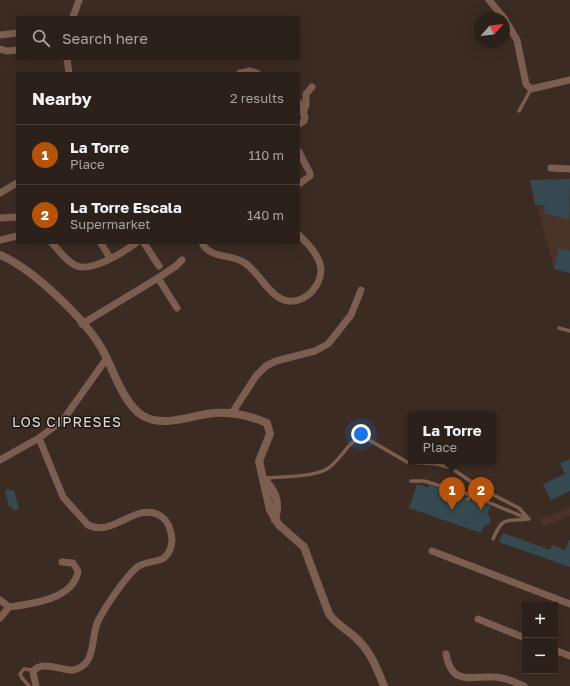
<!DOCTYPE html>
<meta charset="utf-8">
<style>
:root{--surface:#2c201a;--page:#342823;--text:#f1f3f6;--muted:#a6a3a2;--line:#483e39;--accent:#b45309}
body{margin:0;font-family:"Golos Text",sans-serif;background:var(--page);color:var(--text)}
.controls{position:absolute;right:12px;bottom:12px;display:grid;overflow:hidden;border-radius:0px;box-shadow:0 4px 16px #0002}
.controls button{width:36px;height:36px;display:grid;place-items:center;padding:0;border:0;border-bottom:1px solid var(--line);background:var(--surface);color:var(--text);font:20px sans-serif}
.compass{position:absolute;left:474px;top:12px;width:36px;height:36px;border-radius:50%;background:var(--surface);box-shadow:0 4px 16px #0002;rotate:63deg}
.you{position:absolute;left:361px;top:434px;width:14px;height:14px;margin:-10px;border:3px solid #fff;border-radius:50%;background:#1a73e8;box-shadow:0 0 0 6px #1a73e833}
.badge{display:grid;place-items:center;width:26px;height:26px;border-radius:50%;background:var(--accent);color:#fff;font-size:13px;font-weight:700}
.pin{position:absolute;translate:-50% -33px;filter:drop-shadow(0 1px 2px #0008)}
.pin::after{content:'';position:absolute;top:21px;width:14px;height:12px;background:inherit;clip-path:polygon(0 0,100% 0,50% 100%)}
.popup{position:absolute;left:408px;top:412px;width:88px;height:52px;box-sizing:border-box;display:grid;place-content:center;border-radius:0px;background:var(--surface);filter:drop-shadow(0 1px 3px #0005);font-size:13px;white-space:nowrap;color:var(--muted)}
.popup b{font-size:15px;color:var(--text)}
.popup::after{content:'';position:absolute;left:50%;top:100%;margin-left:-8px;border:8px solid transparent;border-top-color:var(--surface)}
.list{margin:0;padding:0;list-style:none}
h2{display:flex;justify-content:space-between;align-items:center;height:52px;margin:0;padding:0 16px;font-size:17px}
h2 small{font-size:13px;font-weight:400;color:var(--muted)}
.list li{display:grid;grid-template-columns:26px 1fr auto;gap:12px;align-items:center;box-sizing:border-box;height:60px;padding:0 16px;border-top:1px solid var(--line)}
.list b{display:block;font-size:15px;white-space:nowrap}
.list p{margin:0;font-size:13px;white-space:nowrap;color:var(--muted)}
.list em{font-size:13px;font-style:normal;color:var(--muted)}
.icon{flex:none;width:22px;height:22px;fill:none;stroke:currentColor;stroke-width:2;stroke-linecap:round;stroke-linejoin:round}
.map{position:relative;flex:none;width:570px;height:686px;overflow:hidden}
.search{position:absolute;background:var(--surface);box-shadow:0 4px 16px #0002;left:16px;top:16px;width:284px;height:44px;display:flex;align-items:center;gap:10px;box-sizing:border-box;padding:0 14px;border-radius:0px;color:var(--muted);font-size:15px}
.panel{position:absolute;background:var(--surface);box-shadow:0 4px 16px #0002;left:16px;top:72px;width:284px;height:172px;border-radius:0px}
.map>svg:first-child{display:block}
</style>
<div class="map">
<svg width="570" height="686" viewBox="0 0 570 686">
<rect width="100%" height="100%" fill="#3b2b23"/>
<path fill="#493227" d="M570 179V273L554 269 530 180Z
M570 507V516L543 527 540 519Z"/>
<path fill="#344950" d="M570 179 569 219 544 214 545 205H535L530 180Z
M559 248 570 251V273L554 269Z
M570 459V491L551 500 543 484 565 474 560 463Z
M417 484 428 488 429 485 490 506 488 513 491 522 483 527 481 533 409 508Z
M10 489 11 491 14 490 19 509 13 511 12 507H9L5 490Z
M503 533 550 550 552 545 565 550 569 540H570V567L499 542Z"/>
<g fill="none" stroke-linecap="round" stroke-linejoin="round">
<path stroke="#7c5e50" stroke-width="3.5" d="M519 111 531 89
M559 328 570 331
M264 478C281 477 313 477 327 469 341 461 348 439 364 437L407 462 437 464 451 468 482 489 519 508 529 519
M411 481H424L471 495
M468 499 471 495 526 518
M493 539C503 516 504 522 528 519
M29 686 22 678 20 674 24 669 33 670"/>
<path stroke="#7c5e50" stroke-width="7" d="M489 0 504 18 517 40 526 84 531 89 570 80
M73 17 79 0
M0 35 17 33
M0 49 7 51 17 50
M67 59 69 73
M240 73 250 71 257 73
M299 103 305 117 304 121 299 124
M303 113 306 105V94L312 87
M299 152 310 173V176L299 184
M551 168 570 169
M0 193 17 183
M0 218 17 217
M0 240 17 236
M52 243C59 251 67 262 77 266 92 272 124 252 136 243
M101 243 110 258
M144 243 159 266
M202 243C210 259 232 254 245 263 260 273 270 299 289 301 307 303 325 282 320 264 317 253 307 243 299 235
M158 278 177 308
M82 324 158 278 176 266 182 260
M232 413 256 376 266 366 276 361 315 351 328 344 351 315 361 290
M0 460 39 438 63 420 107 358
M432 551 570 604
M0 600 9 607C32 604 74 599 78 571L73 563 62 562
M0 618 9 607
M478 619 525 638
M555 650 570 656
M446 654C452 686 469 676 494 677 504 677 515 682 524 686
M36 686 33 672C40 659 62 671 74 670 97 664 90 639 98 621 106 606 123 580 136 568 144 561 155 563 164 558 170 553 172 547 172 539 171 530 169 522 162 517 137 499 114 538 88 525L63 497 39 438"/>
<path stroke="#7c5e50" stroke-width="8" d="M0 255C33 269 84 318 102 349 113 368 123 404 143 416 165 428 191 415 214 413 232 412 251 416 267 423L270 434 259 461 270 510 279 525 304 547 329 614C337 625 348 630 357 639 371 652 377 669 384 686
M263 478C276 491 280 502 275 520"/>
</g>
<g text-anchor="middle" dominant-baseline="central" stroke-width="3" stroke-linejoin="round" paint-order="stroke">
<g font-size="14" letter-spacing="1" fill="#e4d9d4" stroke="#1d1512">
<text x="67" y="421">LOS CIPRESES</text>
</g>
</g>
</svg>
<div class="controls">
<button>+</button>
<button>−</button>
</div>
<svg class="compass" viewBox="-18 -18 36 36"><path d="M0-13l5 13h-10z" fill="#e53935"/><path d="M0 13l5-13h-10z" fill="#a6a3a2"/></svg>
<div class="you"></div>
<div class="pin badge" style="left:452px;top:510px">1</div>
<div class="popup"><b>La Torre</b>Place</div>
<div class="pin badge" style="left:481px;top:510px">2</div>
<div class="search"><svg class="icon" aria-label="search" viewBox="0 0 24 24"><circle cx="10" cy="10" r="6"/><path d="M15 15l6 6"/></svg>Search here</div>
<section class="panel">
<h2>Nearby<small>2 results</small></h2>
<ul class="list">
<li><span class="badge">1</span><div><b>La Torre</b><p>Place</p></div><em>110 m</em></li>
<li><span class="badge">2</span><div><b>La Torre Escala</b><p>Supermarket</p></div><em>140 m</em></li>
</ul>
</section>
</div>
